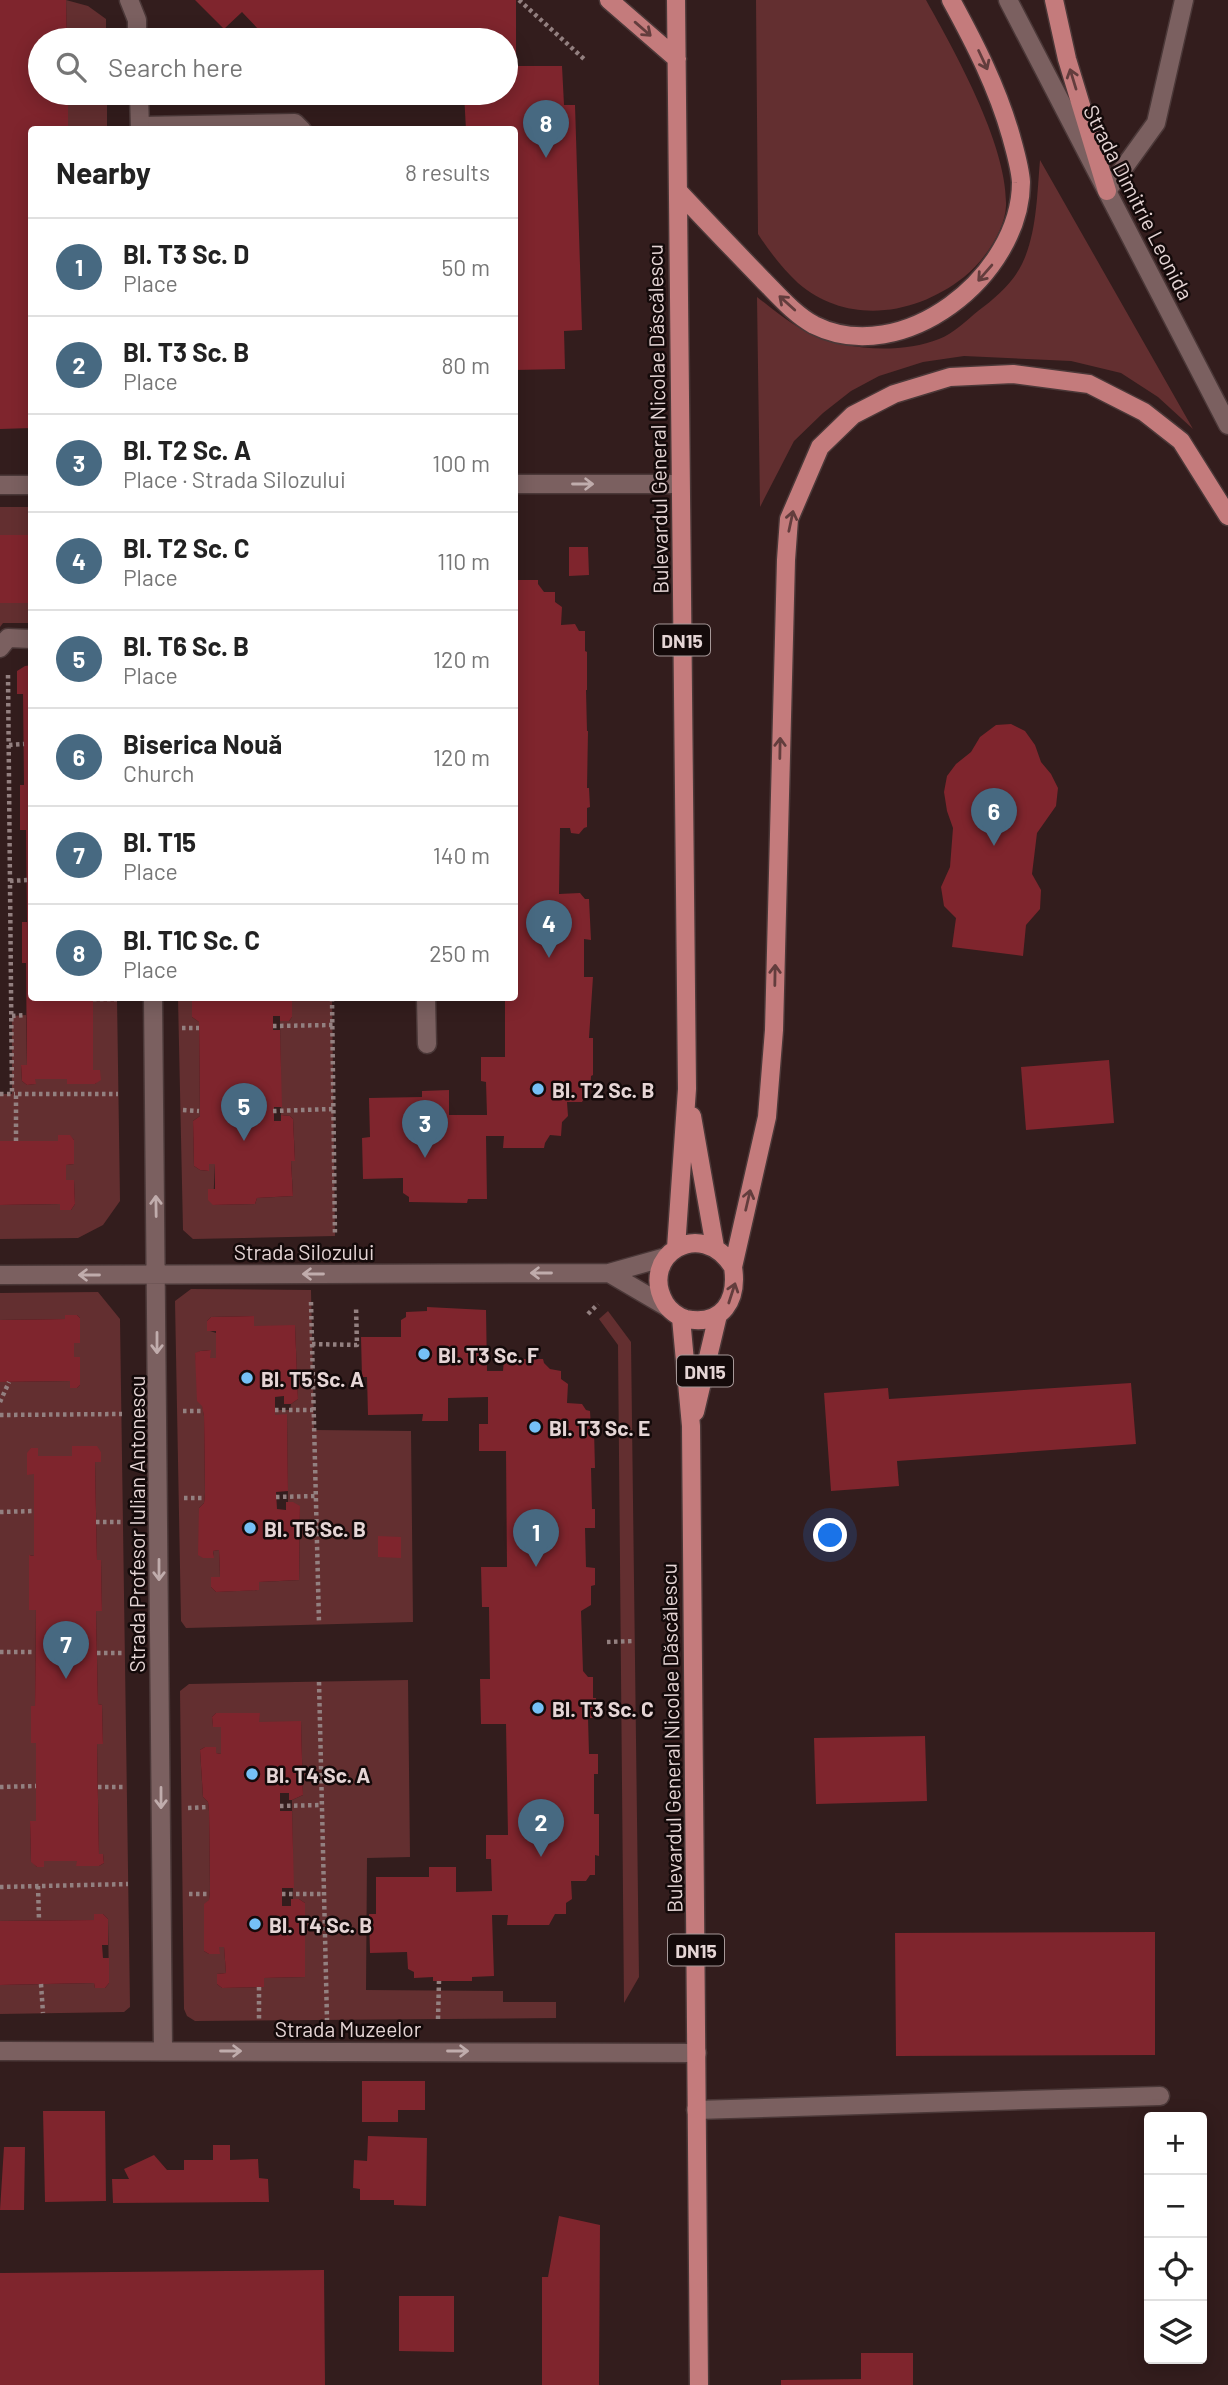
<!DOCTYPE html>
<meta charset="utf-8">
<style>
:root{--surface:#fff;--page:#f6f6f6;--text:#222;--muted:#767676;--line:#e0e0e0;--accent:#476981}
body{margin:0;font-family:Barlow,sans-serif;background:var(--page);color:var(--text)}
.controls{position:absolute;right:21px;bottom:21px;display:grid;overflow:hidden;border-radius:7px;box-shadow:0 4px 18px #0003}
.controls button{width:63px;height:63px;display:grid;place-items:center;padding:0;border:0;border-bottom:2px solid var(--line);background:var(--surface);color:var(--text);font:35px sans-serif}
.you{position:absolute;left:831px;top:1536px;width:24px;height:24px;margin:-18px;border:5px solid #fff;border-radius:50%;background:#1a73e8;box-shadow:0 0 0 10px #1a73e833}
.badge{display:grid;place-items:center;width:46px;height:46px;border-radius:50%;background:var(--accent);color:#fff;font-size:23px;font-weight:700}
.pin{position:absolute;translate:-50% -58px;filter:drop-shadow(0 2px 4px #0008)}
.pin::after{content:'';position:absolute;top:37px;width:24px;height:21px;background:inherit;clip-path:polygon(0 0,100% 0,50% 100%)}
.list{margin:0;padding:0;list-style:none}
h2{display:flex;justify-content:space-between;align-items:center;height:91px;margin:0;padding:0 28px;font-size:30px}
h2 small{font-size:23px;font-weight:400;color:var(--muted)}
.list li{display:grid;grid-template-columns:46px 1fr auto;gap:21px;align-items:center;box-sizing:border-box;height:98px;padding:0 28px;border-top:2px solid var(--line)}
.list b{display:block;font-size:26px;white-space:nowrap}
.list p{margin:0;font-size:23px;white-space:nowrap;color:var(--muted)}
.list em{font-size:23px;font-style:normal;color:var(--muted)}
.icon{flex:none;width:38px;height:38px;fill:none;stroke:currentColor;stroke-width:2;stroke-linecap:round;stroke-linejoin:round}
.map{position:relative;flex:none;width:1228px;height:2385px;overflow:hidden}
.search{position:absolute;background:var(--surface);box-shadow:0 4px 18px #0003;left:28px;top:28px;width:490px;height:77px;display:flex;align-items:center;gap:18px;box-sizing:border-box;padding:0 24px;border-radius:38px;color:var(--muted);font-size:26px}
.panel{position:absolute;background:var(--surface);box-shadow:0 4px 18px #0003;left:28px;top:126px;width:490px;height:875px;border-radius:7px}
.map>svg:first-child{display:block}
</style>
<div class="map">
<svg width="1228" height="2385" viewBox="0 0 1228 2385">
<rect width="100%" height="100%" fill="#331d1d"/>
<path fill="#632f30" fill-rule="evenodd" d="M66 0 88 6 106 19V40H67Z
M756 0H926C955 52 1008 146 1006 206 1005 231 983 262 964 277 916 315 848 326 798 283 783 269 769 251 758 234Z
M68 93H107V129H68Z
M1040 160 1193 429 1158 397 1121 373 1071 361 964 356 923 362 879 376 851 391 823 413 794 441 760 507 757 297C774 310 790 324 809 333 846 351 901 354 939 339 953 334 967 320 978 311 995 298 1012 284 1022 264 1037 233 1037 194 1040 160Z
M0 507H31V535H0Z
M0 603H31V623H3L0 627Z
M93 998H117L120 1201 103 1225 78 1238 0 1239V1205L60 1204V1210H71L75 1204 74 1181 66 1180V1165L74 1164V1140L70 1136 58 1135V1141H0V1094H12V1016L26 1015 27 1065 21 1066 22 1081 27 1085 35 1084V1079H67V1084H95L100 1079V1070H93Z
M178 998H192V1017L199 1022 200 1116 193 1121 194 1166 200 1170 208 1171 209 1164H215L213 1205 255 1204 257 1198 293 1196 291 1161 295 1160 293 1119 290 1116 281 1115 280 1021H289L292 1017V998H332L335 1236 193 1239 183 1230Z
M191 1289 311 1290 314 1430 411 1431 413 1622 186 1628 181 1621 175 1301ZM254 1316V1326H295L298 1399 291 1404 290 1410H275V1415H287L288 1502 300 1507 299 1580 259 1582 258 1590 216 1592 211 1587V1577H220L219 1550 213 1551 214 1557 199 1508 204 1503 205 1493 204 1416 195 1354 200 1351 210 1350V1358H216V1333L207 1330V1321L211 1317Z
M98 1292 120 1319 130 2007 124 2012 0 2014V1985L94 1983 95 1988H105L109 1983 108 1919 103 1914H94V1920L0 1921V1382L70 1381V1388H77L80 1385V1358L74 1357V1343H80V1318L77 1315H66L65 1319 0 1320V1293ZM72 1446 101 1452V1461L95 1462 97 1560 101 1561 102 1611H96L98 1704 102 1705 103 1744H97L99 1854H103L104 1863 99 1866H77V1861H44V1867H37L31 1861 30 1822 36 1821V1743H31V1707L35 1706 36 1610H29L30 1555 34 1556V1474H28L31 1448H38V1456H72Z
M608 1311 631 1342 639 1977 624 2003 618 1345 599 1319Z
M408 1680 410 1857 367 1858 366 1990 503 1991V2002H556V2018L195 2021 187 2016 184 2009 180 1691 189 1684ZM216 1713H259V1722H301L303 1795 292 1800V1806L293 1899H299L305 1903V1977L264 1978V1987L222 1988 217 1984V1974L226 1973 224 1947H219V1954H209L204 1951 210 1889 209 1811 208 1802 203 1797 200 1750 205 1747H215L216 1753 221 1754V1727L213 1726 212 1717Z"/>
<path fill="#7f252d" d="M0 0H66L67 40H40V93H68V130H32V428L0 429Z
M195 0H516V66H562L564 105H575L582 330 564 331 565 369 514 370V130H466L464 93H506V40H259L254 35 259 30 242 12 224 29Z
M79 93H108V105H80Z
M0 535H32V603H0Z
M569 547H588L589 575 569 576Z
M514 580H538V584L544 592H555V602L562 607 561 625 575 624 579 631H585V651L587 652V690H586L587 731H588L587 788H589L590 807 587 808V827L584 828 579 834 571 833 570 828H560L559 894 580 893 585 899H589L591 940 584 939V977H593L589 1038H593V1075L591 1076 590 1096H585L582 1102H567L568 1116 562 1122 561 1136 550 1135 545 1143 544 1148H503L504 1136H486L487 1199H468L467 1203 409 1202V1197L403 1193V1178L363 1179 362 1138 370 1137 369 1098 422 1097V1091L449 1090V1115H487L486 1082 481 1081V1057H505V998H514Z
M32 665V998H93V1070H100L101 1080 95 1084H67V1079H35L36 1084 27 1085 22 1081 21 1065H27L26 963H22V922H27L26 830H20V785H24L23 694H17V671L25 666Z
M1011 724 1025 731 1035 745 1041 762 1051 774 1058 788 1056 806 1037 833 1032 874 1041 890 1040 909 1026 925 1023 956 952 947 956 918 944 906 941 887 950 867 953 828 947 811 944 792 947 776 956 764 971 752 980 737 996 725Z
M192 998H292V1017L289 1021H280V1016H273V1030H280L282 1107H274V1121H281V1115L290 1116 293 1119 295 1161H291L293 1196 257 1198 255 1204 213 1205 208 1200V1189H215V1164H209V1171L200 1170 194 1166 193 1121 200 1116 199 1022 192 1017Z
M1109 1060 1114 1123 1026 1130 1021 1067Z
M58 1135H70L74 1140V1164L66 1165V1180H74L75 1204 71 1210H60V1204L0 1205V1141H58Z
M427 1307 486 1310 487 1371H503L504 1359H543L544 1363 550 1369 561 1371V1379L568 1384 567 1403 582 1404 586 1410 590 1411 591 1429 594 1430 595 1468H591L592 1509H595V1528H585L586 1567 595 1568V1585L591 1586V1605L581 1611 583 1671 588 1677H593V1698H596L597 1718H588L589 1754H598V1774H594V1814H599V1856L595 1855V1875H590L586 1881H571L572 1899 566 1903V1914H555L549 1925H507L508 1915H492L494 1976 472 1977V1981H433V1977L414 1978V1972L408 1969 407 1952 370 1953 369 1914H376V1877H429V1867H456V1892L492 1891 491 1859H486V1835H508L506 1724H481L480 1679H490L489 1607H482L481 1567H507L506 1451H479V1424H488V1397L448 1398V1421H422L423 1414 368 1415 367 1377H362L361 1337H401V1320L406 1317V1312L427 1311Z
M65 1315H77L80 1318V1343H74V1357H80V1385L77 1388H70V1381L0 1382V1320L65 1319Z
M254 1316V1326L295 1325 298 1399 291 1404H284V1396L275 1397V1415L287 1414 288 1491 276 1492 277 1509 286 1510V1502H293L300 1506 299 1580 259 1582V1590L216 1592 211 1587V1577H220L219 1550 213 1551 214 1558H203L198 1555 199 1508 204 1503 205 1493 204 1416 202 1406 197 1401 195 1353 200 1351 211 1350 210 1358H216V1331H207V1321L211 1317Z
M1131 1383 1136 1444 897 1461 899 1486 831 1491 824 1393 888 1388 889 1399Z
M72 1446H97L101 1452V1462H95L97 1560H101L102 1611H96L98 1704 102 1705 103 1744H97L99 1854H103L104 1863 99 1866H76L77 1861H44V1867H37L31 1862 30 1821H36V1743H31V1706H35L36 1610H29V1555L34 1556V1474L27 1475V1453L31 1448H38V1456H72Z
M378 1536 401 1537V1558L378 1557Z
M216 1713H260L259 1722 301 1721 303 1795 292 1800H289V1793H280V1811H292L293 1849 294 1888H282V1906H291V1899H299L305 1903V1977L264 1978V1987L222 1988 217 1984V1974L226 1973 224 1947H219L220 1954H209L204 1951V1904L209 1900 210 1889 209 1811 208 1802 203 1797 200 1750 205 1747H216V1753L221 1754V1727H213L212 1717Z
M925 1736 927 1801 816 1804 814 1738Z
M94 1914H103L108 1919V1945H102L103 1958H109V1983L105 1988H95L94 1983 0 1985V1921L94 1920Z
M1155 1932V2055L896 2056 895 1933Z
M362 2081H425V2110H398V2122H362Z
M43 2111H105L106 2201 45 2202Z
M368 2136 427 2138 426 2206 394 2205V2200H360V2189L353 2188 354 2160 367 2161Z
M213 2145H230V2160L258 2159 259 2178 268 2179 269 2202 113 2203 112 2179H129L124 2169 154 2155 167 2170H184V2160H213Z
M4 2147H25L24 2210H0Z
M559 2216 600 2225 599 2385H542V2277H548Z
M324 2270 325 2385H0V2273Z
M399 2296H454V2352L399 2351Z
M861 2353H913V2385H781V2380L861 2379Z"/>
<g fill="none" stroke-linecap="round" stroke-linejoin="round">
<g stroke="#4b3838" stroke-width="21">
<path id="service" d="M140 126 295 123 302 130
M0 648 8 638 32 639
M426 998 427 1044
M696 2110 1160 2096"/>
</g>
<g stroke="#4b3838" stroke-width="21">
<path id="minor" d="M129 0 137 20V40
M139 93 140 130
M1107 191 1156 123 1184 0
M514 484H680
M0 485H32
M153 998 163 2050
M609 1273 667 1307
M0 1275 609 1273 666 1257
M0 2051 697 2053"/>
</g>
<g stroke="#4b3838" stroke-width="21">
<path id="secondary" d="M1008 0 1228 425"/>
</g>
<g stroke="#4b3838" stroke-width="21">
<path id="primary" d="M609 0 677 59
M676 0 687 1089 676 1248
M1054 0 1067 59 1107 191
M678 191C706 221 734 250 762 279 778 295 794 314 814 325 902 369 1021 276 1021 182 1020 167 1015 151 1011 136 997 87 975 44 951 0
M692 1116 715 1247
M733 1267C701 1216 638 1256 665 1303 669 1310 678 1317 686 1319 723 1326 738 1300 733 1267L767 1117 774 1030 786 560 789 519 820 447 853 415 894 394 950 377 1013 374 1089 384 1144 412 1181 441 1228 516
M681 1318 691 1426 699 2385
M695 1412 718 1315"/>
</g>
<path stroke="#938080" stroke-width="4.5" stroke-dasharray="3.5 3.5" stroke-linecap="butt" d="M519 0 584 59
M460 93V97
M8 675 12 1094
M9 745 24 744
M10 881 27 880
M332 998 335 1236
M93 999H117
M12 1016 26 1015
M273 1026 333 1025
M182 1028H199
M0 1094H15
M183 1110 199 1111
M273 1111 333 1109
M16 1141V1094H118
M311 1302 319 1623
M588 1314 598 1304
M312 1344 357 1345 356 1306
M0 1402 9 1382
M275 1410H313
M183 1411H203
M0 1415 122 1414
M276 1497 316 1496
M184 1498H204
M0 1512 34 1511
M96 1522H123
M607 1642 635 1641
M0 1652H35
M97 1653H124
M319 1682 327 2020
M0 1787 36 1786
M98 1787H126
M280 1806 322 1805
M188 1808 208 1807
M38 1886 39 1920
M0 1887 128 1884
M189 1894H209
M282 1894H323
M41 1984 43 2013
M259 1987V2020
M438 2019 439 1981"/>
<use href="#service" stroke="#7b6060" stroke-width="18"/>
<use href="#minor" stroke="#7b6060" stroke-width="18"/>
<use href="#secondary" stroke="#7b6060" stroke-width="18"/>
<use href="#primary" stroke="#c47b7c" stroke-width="18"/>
</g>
<defs><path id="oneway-shaft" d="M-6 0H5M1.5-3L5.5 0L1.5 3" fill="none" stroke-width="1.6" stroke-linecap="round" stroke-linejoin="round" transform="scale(1.75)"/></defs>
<g stroke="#633d3d">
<use href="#oneway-shaft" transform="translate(643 29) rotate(41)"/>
<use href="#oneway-shaft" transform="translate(983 60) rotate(65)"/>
<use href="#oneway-shaft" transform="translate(1073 79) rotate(-107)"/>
<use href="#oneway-shaft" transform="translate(985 273) rotate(131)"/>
<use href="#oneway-shaft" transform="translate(787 303) rotate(-138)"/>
<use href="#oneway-shaft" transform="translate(791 521) rotate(-78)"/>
<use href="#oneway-shaft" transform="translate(780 748) rotate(-89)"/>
<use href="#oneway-shaft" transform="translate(775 975) rotate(-89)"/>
<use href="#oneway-shaft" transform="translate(748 1200) rotate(-77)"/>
<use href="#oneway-shaft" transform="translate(732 1293) rotate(-72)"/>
</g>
<g stroke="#c0acac">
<use href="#oneway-shaft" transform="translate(583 484)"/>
<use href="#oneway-shaft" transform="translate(156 1206) rotate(-91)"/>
<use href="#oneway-shaft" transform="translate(541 1273) rotate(180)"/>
<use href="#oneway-shaft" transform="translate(313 1274) rotate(180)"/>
<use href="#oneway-shaft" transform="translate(89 1275) rotate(180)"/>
<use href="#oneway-shaft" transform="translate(157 1343) rotate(90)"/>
<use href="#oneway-shaft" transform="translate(159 1570) rotate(90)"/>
<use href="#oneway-shaft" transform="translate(161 1798) rotate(90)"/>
<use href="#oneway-shaft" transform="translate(231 2051)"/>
<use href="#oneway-shaft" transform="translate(458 2051)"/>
</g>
<g fill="#75c0f6" stroke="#140a0a" stroke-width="2.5">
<circle cx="538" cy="1089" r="7"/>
<circle cx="424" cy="1354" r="7"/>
<circle cx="247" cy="1378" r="7"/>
<circle cx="535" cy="1427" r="7"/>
<circle cx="250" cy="1528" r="7"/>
<circle cx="538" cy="1708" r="7"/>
<circle cx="252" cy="1774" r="7"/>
<circle cx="255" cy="1924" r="7"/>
</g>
<g text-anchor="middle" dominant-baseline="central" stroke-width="5" stroke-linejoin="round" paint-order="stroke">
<g fill="#140a0a" stroke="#a69898" stroke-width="2">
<rect x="654" y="624.5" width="56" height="31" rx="5"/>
<rect x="677" y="1355.5" width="56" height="31" rx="5"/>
<rect x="668" y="1934.5" width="56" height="31" rx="5"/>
</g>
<g font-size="19" font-weight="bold" fill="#e5d5d5">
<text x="682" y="640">DN15</text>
<text x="705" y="1371">DN15</text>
<text x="696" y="1950">DN15</text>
</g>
<g font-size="21" fill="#e5d5d5" stroke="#140a0a">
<text transform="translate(1139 202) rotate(63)">Strada Dimitrie Leonida</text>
<text transform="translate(657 419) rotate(-91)">Bulevardul General Nicolae Dăscălescu</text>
<text x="304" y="1251">Strada Silozului</text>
<text transform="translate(136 1524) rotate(-90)">Strada Profesor Iulian Antonescu</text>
<text transform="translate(671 1738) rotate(-91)">Bulevardul General Nicolae Dăscălescu</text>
<text x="348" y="2028">Strada Muzeelor</text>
</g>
<g font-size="21" font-weight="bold" fill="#e5d5d5" stroke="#140a0a" text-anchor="start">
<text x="552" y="1089">Bl. T2 Sc. B</text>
<text x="438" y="1354">Bl. T3 Sc. F</text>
<text x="261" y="1378">Bl. T5 Sc. A</text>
<text x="549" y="1427">Bl. T3 Sc. E</text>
<text x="264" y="1528">Bl. T5 Sc. B</text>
<text x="552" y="1708">Bl. T3 Sc. C</text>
<text x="266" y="1774">Bl. T4 Sc. A</text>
<text x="269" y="1924">Bl. T4 Sc. B</text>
</g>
</g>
</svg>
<div class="controls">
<button>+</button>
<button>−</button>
<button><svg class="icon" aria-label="locate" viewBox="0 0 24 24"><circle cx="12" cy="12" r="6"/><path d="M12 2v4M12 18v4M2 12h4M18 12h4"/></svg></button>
<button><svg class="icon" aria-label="layers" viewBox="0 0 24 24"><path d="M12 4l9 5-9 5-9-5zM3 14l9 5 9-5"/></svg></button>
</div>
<div class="you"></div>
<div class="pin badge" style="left:536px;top:1567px">1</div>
<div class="pin badge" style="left:541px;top:1857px">2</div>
<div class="pin badge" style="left:425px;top:1158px">3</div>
<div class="pin badge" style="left:549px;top:958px">4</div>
<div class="pin badge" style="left:244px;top:1141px">5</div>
<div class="pin badge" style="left:994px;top:846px">6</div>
<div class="pin badge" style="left:66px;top:1679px">7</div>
<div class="pin badge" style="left:546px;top:158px">8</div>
<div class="search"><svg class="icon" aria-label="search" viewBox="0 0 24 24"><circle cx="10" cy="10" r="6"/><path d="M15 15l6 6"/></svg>Search here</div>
<section class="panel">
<h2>Nearby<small>8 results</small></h2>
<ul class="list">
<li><span class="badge">1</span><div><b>Bl. T3 Sc. D</b><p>Place</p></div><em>50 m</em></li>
<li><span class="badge">2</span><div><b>Bl. T3 Sc. B</b><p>Place</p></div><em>80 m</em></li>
<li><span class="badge">3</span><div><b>Bl. T2 Sc. A</b><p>Place · Strada Silozului</p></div><em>100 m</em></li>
<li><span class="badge">4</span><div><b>Bl. T2 Sc. C</b><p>Place</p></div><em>110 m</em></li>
<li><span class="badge">5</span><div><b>Bl. T6 Sc. B</b><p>Place</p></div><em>120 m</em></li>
<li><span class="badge">6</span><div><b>Biserica Nouă</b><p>Church</p></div><em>120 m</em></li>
<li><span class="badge">7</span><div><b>Bl. T15</b><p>Place</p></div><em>140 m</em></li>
<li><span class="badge">8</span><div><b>Bl. T1C Sc. C</b><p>Place</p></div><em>250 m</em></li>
</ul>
</section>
</div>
